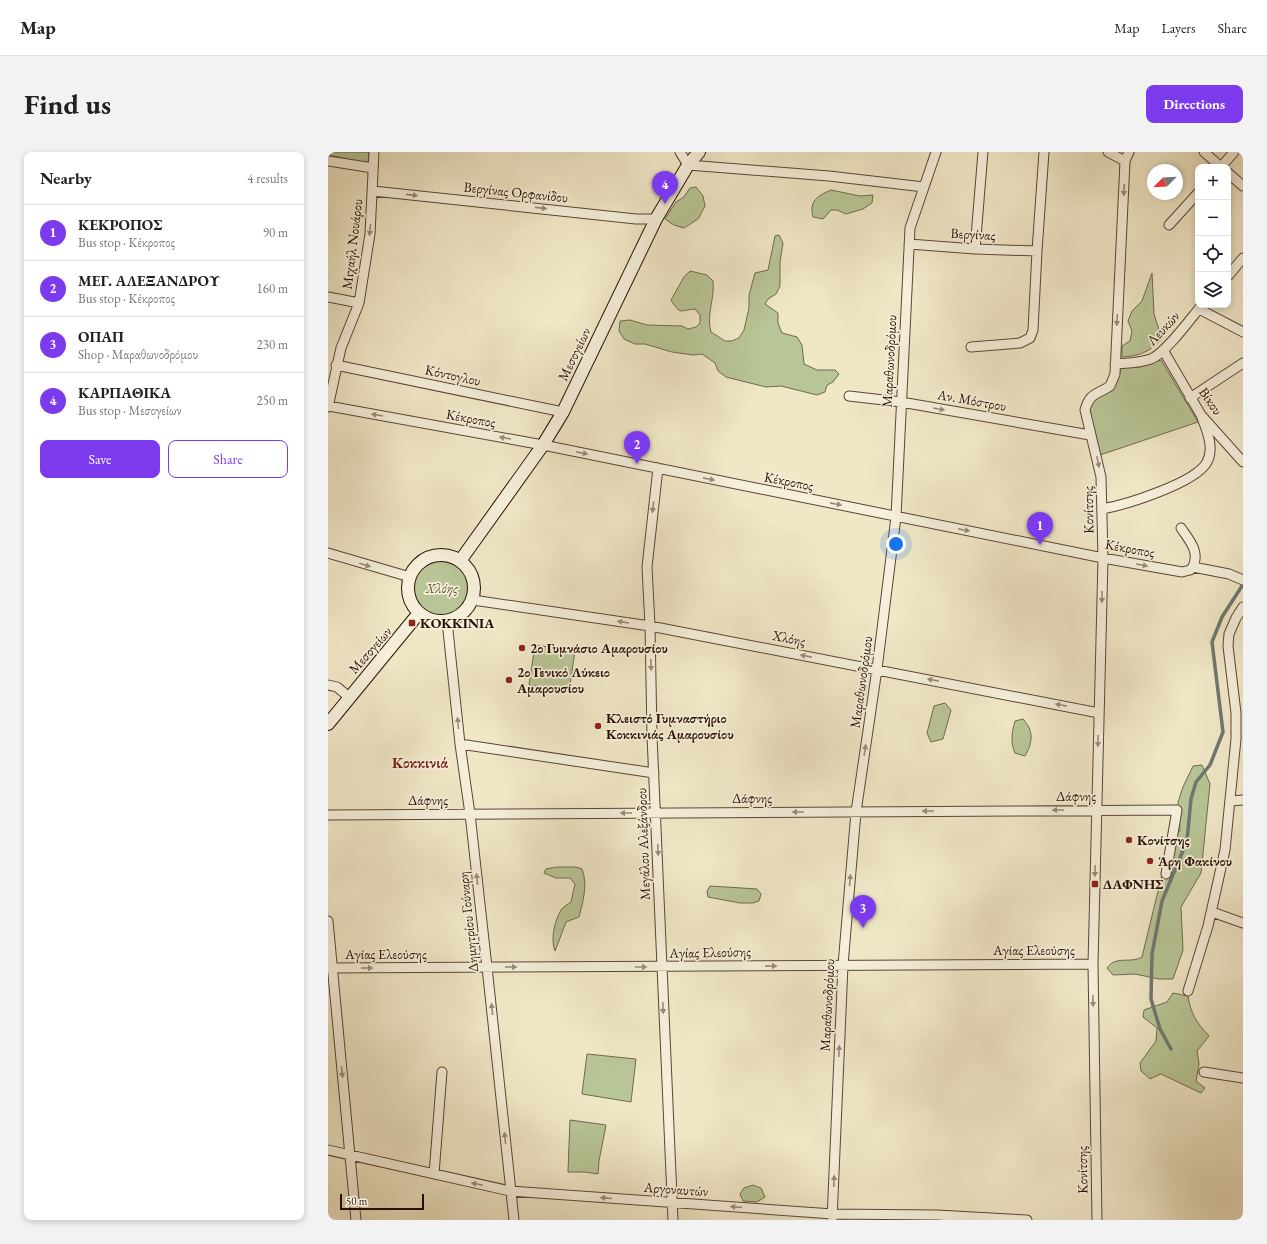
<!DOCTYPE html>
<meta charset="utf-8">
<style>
:root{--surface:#fff;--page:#f2f2f2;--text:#202124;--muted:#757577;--line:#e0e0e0;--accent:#7c3aed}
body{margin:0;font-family:"EB Garamond",serif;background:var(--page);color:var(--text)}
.controls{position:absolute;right:12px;top:12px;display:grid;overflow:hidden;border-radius:8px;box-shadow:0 2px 6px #0003}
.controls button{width:36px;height:36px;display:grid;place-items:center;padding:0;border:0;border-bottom:1px solid var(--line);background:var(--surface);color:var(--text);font:20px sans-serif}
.compass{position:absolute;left:819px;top:12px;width:36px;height:36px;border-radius:50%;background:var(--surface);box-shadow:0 2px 6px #0003;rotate:246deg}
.scale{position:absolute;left:12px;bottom:10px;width:84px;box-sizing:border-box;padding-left:4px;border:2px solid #2a0f00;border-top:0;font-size:11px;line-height:14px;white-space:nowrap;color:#2a0f00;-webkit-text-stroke:3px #f5efdb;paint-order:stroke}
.you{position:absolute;left:568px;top:392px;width:14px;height:14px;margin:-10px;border:3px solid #fff;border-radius:50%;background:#1a73e8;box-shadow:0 0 0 6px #1a73e833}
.badge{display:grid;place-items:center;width:26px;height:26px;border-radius:50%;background:var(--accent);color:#fff;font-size:13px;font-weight:700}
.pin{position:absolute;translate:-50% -33px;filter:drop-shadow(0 1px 2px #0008)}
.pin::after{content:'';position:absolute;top:21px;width:14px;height:12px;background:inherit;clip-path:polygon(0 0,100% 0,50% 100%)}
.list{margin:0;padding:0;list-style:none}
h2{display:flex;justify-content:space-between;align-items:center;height:52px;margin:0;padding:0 16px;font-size:17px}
h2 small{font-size:13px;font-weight:400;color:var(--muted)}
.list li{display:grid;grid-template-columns:26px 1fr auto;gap:12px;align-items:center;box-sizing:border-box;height:56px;padding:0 16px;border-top:1px solid var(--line)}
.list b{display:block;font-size:15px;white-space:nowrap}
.list p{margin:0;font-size:13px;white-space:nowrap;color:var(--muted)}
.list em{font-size:13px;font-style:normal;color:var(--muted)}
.actions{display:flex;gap:8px;padding:12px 16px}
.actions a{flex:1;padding:9px 0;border:1px solid var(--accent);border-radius:8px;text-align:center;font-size:14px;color:var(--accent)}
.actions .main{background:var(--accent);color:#fff}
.icon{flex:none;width:22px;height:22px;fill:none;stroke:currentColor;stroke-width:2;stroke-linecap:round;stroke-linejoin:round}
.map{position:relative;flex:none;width:915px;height:1068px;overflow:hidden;border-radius:8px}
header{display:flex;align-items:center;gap:24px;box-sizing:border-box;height:56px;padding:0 20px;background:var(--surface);border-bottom:1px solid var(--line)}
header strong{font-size:19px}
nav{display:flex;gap:22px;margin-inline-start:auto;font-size:14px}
.intro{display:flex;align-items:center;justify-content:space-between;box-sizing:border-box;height:96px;padding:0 24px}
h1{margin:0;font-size:28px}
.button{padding:10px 18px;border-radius:8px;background:var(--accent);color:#fff;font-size:14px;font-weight:700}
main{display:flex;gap:24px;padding:0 24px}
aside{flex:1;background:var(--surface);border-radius:8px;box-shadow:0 2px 6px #0003}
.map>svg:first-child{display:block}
</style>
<header>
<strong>Map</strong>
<nav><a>Map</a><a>Layers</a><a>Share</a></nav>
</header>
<div class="intro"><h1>Find us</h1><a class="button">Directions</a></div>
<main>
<aside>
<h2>Nearby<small>4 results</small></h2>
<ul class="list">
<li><span class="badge">1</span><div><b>ΚΕΚΡΟΠΟΣ</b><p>Bus stop · Κέκροπος</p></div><em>90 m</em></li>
<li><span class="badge">2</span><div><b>ΜΕΓ. ΑΛΕΞΑΝΔΡΟΥ</b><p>Bus stop · Κέκροπος</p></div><em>160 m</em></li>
<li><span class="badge">3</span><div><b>ΟΠΑΠ</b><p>Shop · Μαραθωνοδρόμου</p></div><em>230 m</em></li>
<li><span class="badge">4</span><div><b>ΚΑΡΠΑΘΙΚΑ</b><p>Bus stop · Μεσογείων</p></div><em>250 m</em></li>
</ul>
<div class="actions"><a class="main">Save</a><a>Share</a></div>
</aside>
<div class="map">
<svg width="915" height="1068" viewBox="0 0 915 1068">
<rect width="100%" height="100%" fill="#f0e7c7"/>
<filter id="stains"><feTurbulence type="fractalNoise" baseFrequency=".005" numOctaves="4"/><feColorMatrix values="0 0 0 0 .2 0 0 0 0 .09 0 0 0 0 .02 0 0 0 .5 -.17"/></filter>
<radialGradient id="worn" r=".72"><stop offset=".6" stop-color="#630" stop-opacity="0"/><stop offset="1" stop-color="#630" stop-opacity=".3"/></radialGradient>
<path fill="#b8c596" stroke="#716a4b" d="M0 0H41L40 11 0 3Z
M368 35 375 44 377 54 370 67 356 76 346 73 337 67 348 50 356 45 362 36Z
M503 38 532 44 545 43 544 51 535 57 518 62 509 58H503L495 67 485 65C481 49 489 44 503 38Z
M451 83 455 91 452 110V134L448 142 440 147 437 152 450 161V171L454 181 469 185 474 193 476 212 489 218H507L511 222 505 230 499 233 497 240 489 243 453 234 438 235 398 225 390 219 387 211 374 202 365 203 344 200 317 192H307L296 187 291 179 292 169 302 168 319 173 354 174 360 177 368 175 372 171V163L367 157C352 158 353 164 343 148L356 125 362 119 379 123 385 129C387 146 378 163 383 180L397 189H404L411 186 416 178 421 156V143L427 121 440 118 447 84Z
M824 121 826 162 834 187C821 200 812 204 794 205V194L802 189 804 179 800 169 804 159 814 149Z
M833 208 870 270 772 303C766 286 761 270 762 252L790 227 793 215H812Z
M86 436a27 27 0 1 1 54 0a27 27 0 1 1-54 0Z
M207 493 247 499 241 539 201 533Z
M617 551 623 558 615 587 603 590 599 581 606 554Z
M695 567C706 579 705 590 697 604L687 601C682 590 684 580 687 569Z
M874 613 882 632 873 721 853 755 855 798 845 827H831L807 822 785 823 779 816C788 803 802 812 814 805L839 702 837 690 852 679 850 650 855 635 865 614Z
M229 715H248L254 717C260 733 255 749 251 765L238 770 227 799C222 788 227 768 233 758 235 755 240 752 243 750L247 732 242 726H228L216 721 218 717Z
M382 734 429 737 433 742 431 749 425 751H412L380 745 379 739Z
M845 841 860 844C863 862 868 870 881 884L869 899 871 912 868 929 877 936 873 941 833 922 822 927 813 919 812 911 828 889 829 876 815 865 816 858 839 850Z
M259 902 308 907 303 950 254 942Z
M242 968 278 973 271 1009 270 1022 256 1020H240Z
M425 1033 433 1036 437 1045 429 1050 415 1049 412 1042 416 1036Z"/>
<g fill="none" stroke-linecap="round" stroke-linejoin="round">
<path stroke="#6f7871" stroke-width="3.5" d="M843 897 832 877 823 847 824 802 834 749 859 689 863 647 868 630 882 613 895 580 884 490 894 465 914 434"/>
<g stroke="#5c4532" stroke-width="11">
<path id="street" d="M352 0 360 13 501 24 596 35
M780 0 797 9
M876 0 893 15
M0 9 45 16
M893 15 906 0
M900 21 915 34
M45 39 308 67H328
M841 73 870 41
M581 92 647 97 709 99
M647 97 655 0
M900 124 915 106
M0 145 31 151
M871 157 915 180
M643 195 692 191 702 186 705 178 709 99 716 0
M835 198 873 263 915 310
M787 212C799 211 812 211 823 207 838 201 863 166 874 153
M8 213 235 260
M521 244 573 250 762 283
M862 246 915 211
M0 254 215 293 775 406 854 420 862 418 865 415 901 422 915 428
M0 255 13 196 31 151 42 82 46 0
M330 316 319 415 322 474 324 584 345 1068
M774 357C797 353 868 331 879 310 887 295 878 277 873 263
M853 376C861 388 872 399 865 415
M0 401 82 425
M145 448 322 474 771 561
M119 469 132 592 142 662 159 815 186 1068
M0 533 9 535 21 545
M132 592 326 621
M903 649 915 648
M0 663 849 658 838 722
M884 760 915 771
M0 769 28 1068
M0 816 765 812
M860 839 880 774 897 698 908 587V561L900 494 901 482 908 466 915 455
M876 920 915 926
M0 998 182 1039 505 1062 609 1063 699 1068
M106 1022 114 920
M504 1068 515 813 528 660 549 517 568 365 582 76 608 0
M769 1068 765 812 775 406 773 325 757 258C762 240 769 243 782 234L787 222 797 9 801 0"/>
</g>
<g stroke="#2a0f00" stroke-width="14">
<path id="secondary" d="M80 436a33 33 0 1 1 66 0a33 33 0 1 1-66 0Z
M132 409 215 293 235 260 328 67 360 13 371 0
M0 572 91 461"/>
</g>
<use href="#street" stroke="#f5efdb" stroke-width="9"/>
<use href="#secondary" stroke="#f5efdb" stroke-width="12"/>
</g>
<defs><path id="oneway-solid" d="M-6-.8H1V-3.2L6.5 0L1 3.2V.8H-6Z"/></defs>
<g fill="#9a8a78">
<use href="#oneway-solid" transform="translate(796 38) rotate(93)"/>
<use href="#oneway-solid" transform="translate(84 43) rotate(6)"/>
<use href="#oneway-solid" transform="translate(213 56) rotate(6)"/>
<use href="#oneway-solid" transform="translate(42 78) rotate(95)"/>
<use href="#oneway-solid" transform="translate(789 168) rotate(93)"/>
<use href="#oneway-solid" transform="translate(611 257) rotate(10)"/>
<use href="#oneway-solid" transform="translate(49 263) rotate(-170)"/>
<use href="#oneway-solid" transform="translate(177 286) rotate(-170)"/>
<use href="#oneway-solid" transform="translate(254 301) rotate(11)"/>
<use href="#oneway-solid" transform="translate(770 310) rotate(78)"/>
<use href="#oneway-solid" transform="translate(381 327) rotate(11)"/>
<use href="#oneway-solid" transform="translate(508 352) rotate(11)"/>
<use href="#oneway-solid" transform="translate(325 355) rotate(97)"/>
<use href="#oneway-solid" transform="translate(636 378) rotate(11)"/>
<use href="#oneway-solid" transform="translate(37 413) rotate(17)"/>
<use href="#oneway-solid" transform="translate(814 413) rotate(10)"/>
<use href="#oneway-solid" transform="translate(774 445) rotate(91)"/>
<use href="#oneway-solid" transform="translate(295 470) rotate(-171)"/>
<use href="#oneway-solid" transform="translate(478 504) rotate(-169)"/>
<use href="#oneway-solid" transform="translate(323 513) rotate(89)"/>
<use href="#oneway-solid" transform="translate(605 528) rotate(-169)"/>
<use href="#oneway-solid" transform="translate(733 553) rotate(-169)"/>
<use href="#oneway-solid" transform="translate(130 571) rotate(-95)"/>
<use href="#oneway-solid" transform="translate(770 589) rotate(91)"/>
<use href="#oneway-solid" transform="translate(537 598) rotate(-81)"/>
<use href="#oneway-solid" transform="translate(730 658) rotate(180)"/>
<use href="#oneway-solid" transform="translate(600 659) rotate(180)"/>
<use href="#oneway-solid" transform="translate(470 660) rotate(180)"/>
<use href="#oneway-solid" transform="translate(298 661) rotate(180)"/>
<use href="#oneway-solid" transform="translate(330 698) rotate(88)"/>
<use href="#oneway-solid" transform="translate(767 719) rotate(92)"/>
<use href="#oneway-solid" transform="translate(149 727) rotate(-96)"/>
<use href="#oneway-solid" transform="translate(522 728) rotate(-85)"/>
<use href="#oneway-solid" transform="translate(443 814) rotate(-1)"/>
<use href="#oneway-solid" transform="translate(183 815)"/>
<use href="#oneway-solid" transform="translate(313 815)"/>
<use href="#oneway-solid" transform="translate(39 816)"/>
<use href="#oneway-solid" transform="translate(765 849) rotate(89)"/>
<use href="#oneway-solid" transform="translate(335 856) rotate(88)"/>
<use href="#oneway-solid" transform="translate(164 857) rotate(-96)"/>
<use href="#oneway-solid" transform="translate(511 899) rotate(-88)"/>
<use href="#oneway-solid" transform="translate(14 920) rotate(85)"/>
<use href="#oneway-solid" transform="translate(177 986) rotate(-96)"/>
<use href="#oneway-solid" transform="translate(506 1029) rotate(-88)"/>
<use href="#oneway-solid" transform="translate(149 1032) rotate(-168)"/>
<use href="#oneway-solid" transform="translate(278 1046) rotate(-175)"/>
<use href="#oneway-solid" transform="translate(408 1055) rotate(-176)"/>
</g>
<g fill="#8f2418" stroke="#f5efdb" stroke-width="1.5">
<rect x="80" y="467" width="8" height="8" rx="2"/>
<circle cx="194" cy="496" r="4"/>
<circle cx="181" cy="528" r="4"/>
<circle cx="270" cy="574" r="4"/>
<circle cx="801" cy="688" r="4"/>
<circle cx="822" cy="709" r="4"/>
<rect x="763" y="728" width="8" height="8" rx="2"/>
</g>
<g text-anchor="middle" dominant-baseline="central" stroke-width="3.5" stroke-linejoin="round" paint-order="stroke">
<g font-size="14" fill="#2a0f00" stroke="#f5efdb">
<text transform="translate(188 40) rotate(6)">Βεργίνας Ορφανίδου</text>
<text transform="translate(645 82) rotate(3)">Βεργίνας</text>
<text transform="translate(24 92) rotate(-83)">Μιχαήλ Νουάρου</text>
<text transform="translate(835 176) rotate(-47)">Λευκών</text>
<text transform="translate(246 202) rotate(-64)">Μεσογείων</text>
<text transform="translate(561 209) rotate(-87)">Μαραθωνοδρόμου</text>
<text transform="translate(125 223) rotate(12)">Κόντογλου</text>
<text transform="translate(644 248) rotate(10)">Αν. Μόστρου</text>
<text transform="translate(883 249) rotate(55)">Βίκου</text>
<text transform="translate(143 266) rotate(10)">Κέκροπος</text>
<text transform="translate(461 329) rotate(11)">Κέκροπος</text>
<text transform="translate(760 358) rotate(-91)">Κονίτσης</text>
<text transform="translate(802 396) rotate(10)">Κέκροπος</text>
<text transform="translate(461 486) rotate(11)">Χλόης</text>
<text transform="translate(42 498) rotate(-49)">Μεσογείων</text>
<text transform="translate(533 530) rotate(-82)">Μαραθωνοδρόμου</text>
<text x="748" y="644">Δάφνης</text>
<text x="424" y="646">Δάφνης</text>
<text x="100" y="648">Δάφνης</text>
<text transform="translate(315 692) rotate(-92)">Μεγάλου Αλεξάνδρου</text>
<text transform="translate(140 770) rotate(-96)">Δημητρίου Γούναρη</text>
<text x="706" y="798">Αγίας Ελεούσης</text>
<text transform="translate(382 800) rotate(-1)">Αγίας Ελεούσης</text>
<text x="58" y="802">Αγίας Ελεούσης</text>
<text transform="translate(499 853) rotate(-87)">Μαραθωνοδρόμου</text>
<text transform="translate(754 1018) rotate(-91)">Κονίτσης</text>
<text transform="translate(348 1037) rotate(4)">Αργοναυτών</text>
</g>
<g font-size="14" font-style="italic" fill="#5c4f34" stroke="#f5efdb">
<text x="114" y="436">Χλόης</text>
</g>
<g font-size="14" font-weight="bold" fill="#2a0f00" stroke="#f5efdb" text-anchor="start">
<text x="92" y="471">ΚΟΚΚΙΝΙΑ</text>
<text x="202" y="496">2ο Γυμνάσιο Αμαρουσίου</text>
<text x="189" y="520">2ο Γενικό Λύκειο<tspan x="189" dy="16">Αμαρουσίου</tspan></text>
<text x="278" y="566">Κλειστό Γυμναστήριο<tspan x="278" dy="16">Κοκκινιάς Αμαρουσίου</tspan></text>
<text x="809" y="688">Κονίτσης</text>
<text x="830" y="709">Άρη Φακίνου</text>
<text x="775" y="732">ΔΑΦΝΗΣ</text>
</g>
<g font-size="15" font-weight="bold" fill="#7a1f14" stroke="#f5efdb">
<text x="92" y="610">Κοκκινιά</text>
</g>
</g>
<rect width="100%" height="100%" filter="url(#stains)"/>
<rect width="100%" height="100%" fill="url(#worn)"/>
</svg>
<div class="controls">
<button>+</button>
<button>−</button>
<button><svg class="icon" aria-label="locate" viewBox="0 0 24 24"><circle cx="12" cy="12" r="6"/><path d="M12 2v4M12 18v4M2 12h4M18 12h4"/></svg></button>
<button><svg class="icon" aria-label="layers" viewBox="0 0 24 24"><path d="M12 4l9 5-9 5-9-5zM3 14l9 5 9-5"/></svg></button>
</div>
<svg class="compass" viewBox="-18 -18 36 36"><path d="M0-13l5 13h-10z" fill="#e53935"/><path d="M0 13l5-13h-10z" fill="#757577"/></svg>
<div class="scale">50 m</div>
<div class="you"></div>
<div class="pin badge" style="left:712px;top:393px">1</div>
<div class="pin badge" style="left:309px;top:312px">2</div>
<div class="pin badge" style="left:535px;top:776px">3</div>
<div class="pin badge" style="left:337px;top:52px">4</div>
</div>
</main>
